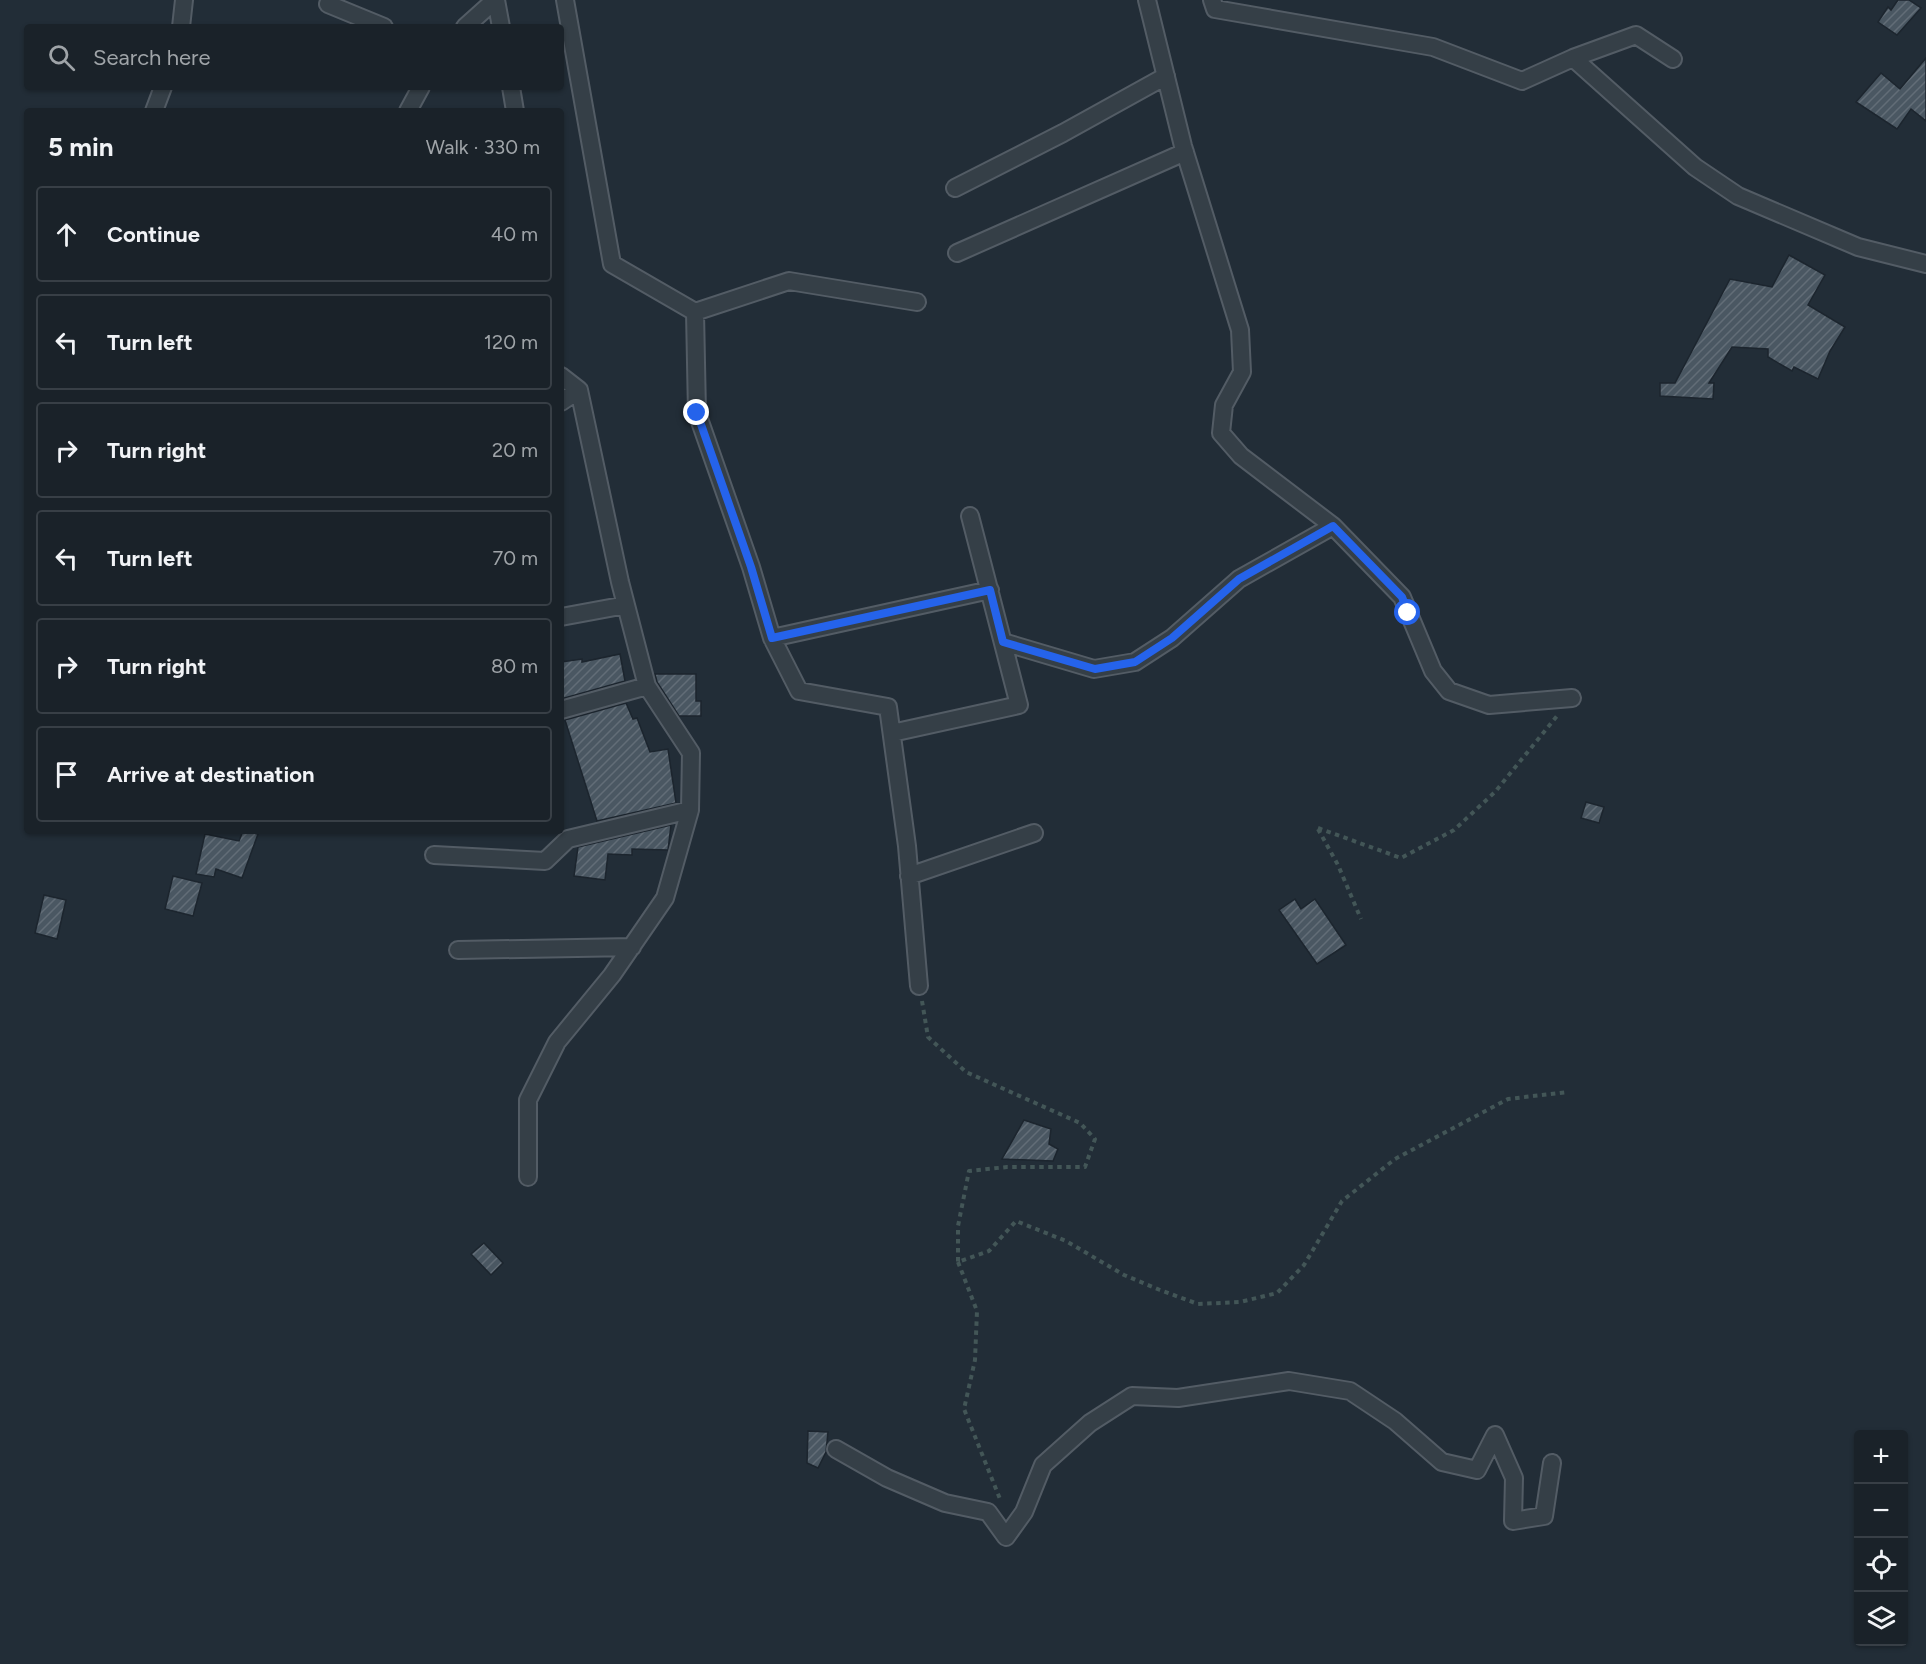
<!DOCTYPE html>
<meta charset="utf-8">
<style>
:root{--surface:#1a2229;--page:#272f35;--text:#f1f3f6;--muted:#9fa4a8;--line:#383f46}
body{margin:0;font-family:Figtree,sans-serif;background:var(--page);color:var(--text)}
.controls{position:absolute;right:18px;bottom:18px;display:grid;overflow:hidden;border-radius:6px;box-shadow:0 2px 4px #0004}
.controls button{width:54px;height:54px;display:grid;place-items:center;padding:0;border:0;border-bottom:2px solid var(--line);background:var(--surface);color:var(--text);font:30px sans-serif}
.stop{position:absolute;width:18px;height:18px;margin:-14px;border:4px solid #2563eb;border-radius:50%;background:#fff}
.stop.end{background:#2563eb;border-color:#fff;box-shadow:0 2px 6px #0008}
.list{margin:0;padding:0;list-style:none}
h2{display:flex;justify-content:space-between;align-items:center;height:78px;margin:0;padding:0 24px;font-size:26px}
h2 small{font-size:20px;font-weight:400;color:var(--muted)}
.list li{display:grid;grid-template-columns:39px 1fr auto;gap:18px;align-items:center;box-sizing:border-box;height:96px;margin:0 12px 12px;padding:0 12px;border:2px solid var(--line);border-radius:6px}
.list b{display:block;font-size:22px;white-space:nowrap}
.list em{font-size:20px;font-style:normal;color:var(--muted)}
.icon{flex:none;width:33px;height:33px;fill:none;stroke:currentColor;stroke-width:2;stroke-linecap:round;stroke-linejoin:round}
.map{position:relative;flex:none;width:1926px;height:1664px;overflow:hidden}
.search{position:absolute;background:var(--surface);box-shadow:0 2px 4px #0004;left:24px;top:24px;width:540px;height:66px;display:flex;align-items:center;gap:15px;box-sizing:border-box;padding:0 21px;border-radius:6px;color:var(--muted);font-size:22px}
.panel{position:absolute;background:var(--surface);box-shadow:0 2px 4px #0004;left:24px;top:108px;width:540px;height:726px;border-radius:6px}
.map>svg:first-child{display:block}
</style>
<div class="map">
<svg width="1926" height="1664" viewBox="0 0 1926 1664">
<defs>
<pattern id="building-hatch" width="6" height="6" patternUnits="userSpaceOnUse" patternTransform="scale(1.5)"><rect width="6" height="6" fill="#4a5762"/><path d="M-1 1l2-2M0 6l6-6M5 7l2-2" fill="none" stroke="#626d77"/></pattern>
</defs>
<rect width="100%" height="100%" fill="#222d37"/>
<path fill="url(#building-hatch)" stroke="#1c252e" stroke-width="1.5" d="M1898 0H1909L1921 8 1897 35 1878 22 1888 7 1891 10Z
M1926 58V121L1911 109 1897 129 1856 102 1881 73 1900 89Z
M1789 255 1825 275 1808 305 1845 327 1830 351 1818 379 1794 367 1792 371 1768 357V349L1732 347 1709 383H1714L1713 399 1660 396V383H1675L1730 279 1772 287Z
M620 654 625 681 561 699V662L582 659V662Z
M655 674H696V701H701V716H679L657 682Z
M626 703 633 719 637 718 650 752 668 749 676 803 597 821 565 720Z
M1586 802 1604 807 1599 823 1581 818Z
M671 825 668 850 632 849V855L608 854 605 880 574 876 578 847Z
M243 831 258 834 242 878 216 869 214 877 196 874 205 834 239 841Z
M173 876 202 883 193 916 165 909Z
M44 895 66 900 57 939 35 933Z
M1295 899 1301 909 1315 899 1346 945 1317 964 1279 910Z
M1024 1120 1051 1129 1049 1144 1058 1149 1053 1161 1002 1159Z
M484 1243 503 1263 491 1275 471 1254Z
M808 1431 828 1432 826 1452 818 1468 807 1463Z"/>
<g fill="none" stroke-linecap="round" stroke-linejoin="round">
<g stroke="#535c65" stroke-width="20">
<path id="street" d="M496 0 501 27
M565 0 612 264 695 312 697 413 751 567 772 638 799 691 888 707 907 846 919 986
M1147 0 1183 146 1240 330 1242 372 1224 405 1221 433 1241 456 1333 526 1402 597 1433 671 1449 691 1489 705 1572 698
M1212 0 1215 9 1433 47 1522 81 1573 58 1695 167 1738 196 1858 247 1926 264
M328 4 384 27
M181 27 184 0
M465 27 495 0
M1573 58 1636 35 1673 59
M511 87 515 111
M154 111 163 87
M408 111 421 87
M955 188 1063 133 1166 76
M957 253 1185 152
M695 312 789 281 917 302
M561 402 579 390
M561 617 626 605
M772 638 990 590
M1003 642 1094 669 1135 662 1172 638 1239 579 1333 526
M561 710 647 686
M892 733 1019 705 970 516
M434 855 545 861 568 839 690 810
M909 876 1034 833
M458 950 632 947
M528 1177V1100L557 1042 612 975 665 898 690 810 691 753 647 686 620 582 579 390 561 376
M836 1449 887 1478 945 1503 988 1512 1006 1537 1024 1512 1043 1465 1090 1423 1132 1396 1178 1398 1289 1381 1350 1391 1395 1421 1442 1462 1477 1470 1495 1435 1514 1478 1513 1521 1544 1516 1552 1463"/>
</g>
<path stroke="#435657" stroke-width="4" stroke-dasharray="4.5 4.5" stroke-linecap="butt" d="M1318 828 1401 858 1454 830 1495 792 1557 716
M1318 829 1338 865 1361 919
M922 1001 928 1037 966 1072 1080 1123 1095 1139 1085 1167H1007L969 1171 958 1226V1262L989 1251 1016 1221 1066 1241 1124 1275 1160 1290 1198 1304 1240 1302 1277 1293 1304 1265 1342 1201 1395 1159 1508 1099 1568 1092
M958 1262 977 1311 975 1360 964 1409 1000 1499"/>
<use href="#street" stroke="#353f47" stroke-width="16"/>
</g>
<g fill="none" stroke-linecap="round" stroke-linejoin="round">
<path stroke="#2563eb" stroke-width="8" d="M697 413 751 567 772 638 990 590 1003 642 1095 669 1135 662 1172 638 1239 579 1333 526 1402 597 1408 613"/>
</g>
</svg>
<div class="controls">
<button>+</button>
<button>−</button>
<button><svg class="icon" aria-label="locate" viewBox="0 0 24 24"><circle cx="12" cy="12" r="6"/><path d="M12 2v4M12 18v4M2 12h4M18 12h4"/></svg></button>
<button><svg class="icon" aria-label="layers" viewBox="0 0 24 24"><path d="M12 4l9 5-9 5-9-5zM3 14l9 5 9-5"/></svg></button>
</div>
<div class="stop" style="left:1408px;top:613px"></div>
<div class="stop end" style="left:697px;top:413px"></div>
<div class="search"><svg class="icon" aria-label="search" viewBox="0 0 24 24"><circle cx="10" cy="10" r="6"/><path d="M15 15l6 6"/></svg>Search here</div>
<section class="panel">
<h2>5 min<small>Walk · 330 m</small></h2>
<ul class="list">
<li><svg class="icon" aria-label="ahead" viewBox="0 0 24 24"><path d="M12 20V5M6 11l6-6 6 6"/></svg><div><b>Continue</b></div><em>40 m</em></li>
<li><svg class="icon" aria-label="left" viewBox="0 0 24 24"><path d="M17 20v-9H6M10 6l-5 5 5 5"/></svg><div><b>Turn left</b></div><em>120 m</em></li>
<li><svg class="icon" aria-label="right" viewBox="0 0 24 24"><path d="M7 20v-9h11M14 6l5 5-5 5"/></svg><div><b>Turn right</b></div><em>20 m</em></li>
<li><svg class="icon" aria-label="left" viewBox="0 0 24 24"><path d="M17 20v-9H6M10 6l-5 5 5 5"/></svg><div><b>Turn left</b></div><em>70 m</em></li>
<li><svg class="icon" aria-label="right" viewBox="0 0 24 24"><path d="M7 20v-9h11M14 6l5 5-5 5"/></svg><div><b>Turn right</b></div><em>80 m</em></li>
<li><svg class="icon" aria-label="arrive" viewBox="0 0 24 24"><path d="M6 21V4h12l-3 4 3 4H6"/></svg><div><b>Arrive at destination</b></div></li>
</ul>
</section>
</div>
